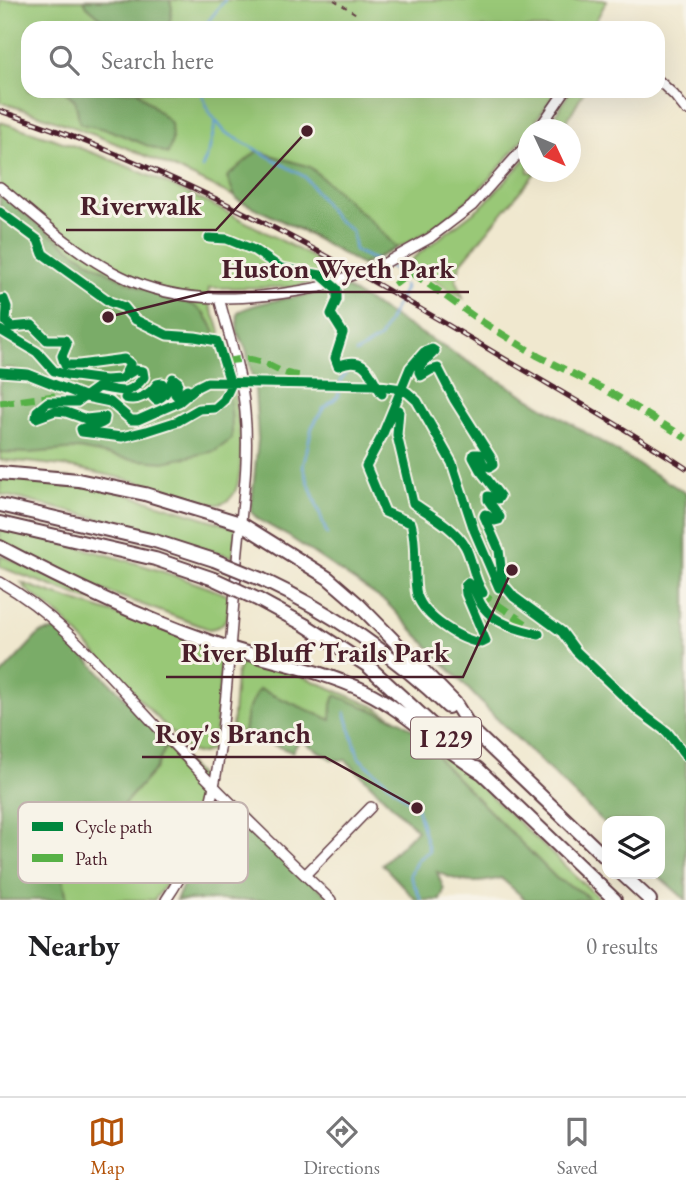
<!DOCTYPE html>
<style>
:root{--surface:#fff;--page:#f6f6f6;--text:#202124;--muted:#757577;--line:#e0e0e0;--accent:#b45309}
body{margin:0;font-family:"EB Garamond",serif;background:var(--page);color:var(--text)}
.controls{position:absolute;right:21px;bottom:21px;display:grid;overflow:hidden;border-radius:14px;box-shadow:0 7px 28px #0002}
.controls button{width:63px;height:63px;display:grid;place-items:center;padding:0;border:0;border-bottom:2px solid var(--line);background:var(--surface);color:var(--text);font:35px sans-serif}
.compass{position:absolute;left:518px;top:119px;width:63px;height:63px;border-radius:50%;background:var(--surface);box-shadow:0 7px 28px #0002;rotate:134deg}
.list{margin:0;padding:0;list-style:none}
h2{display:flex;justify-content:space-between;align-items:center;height:91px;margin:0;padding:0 28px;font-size:30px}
h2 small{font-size:23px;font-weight:400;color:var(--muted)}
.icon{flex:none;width:38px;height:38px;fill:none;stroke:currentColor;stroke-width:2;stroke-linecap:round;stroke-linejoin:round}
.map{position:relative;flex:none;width:686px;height:900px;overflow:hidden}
.search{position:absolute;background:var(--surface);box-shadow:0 7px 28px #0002;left:21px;right:21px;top:21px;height:77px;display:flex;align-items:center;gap:18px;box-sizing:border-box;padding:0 24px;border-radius:21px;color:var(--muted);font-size:26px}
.sheet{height:196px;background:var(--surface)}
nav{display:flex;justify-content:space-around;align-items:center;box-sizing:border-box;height:98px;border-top:2px solid var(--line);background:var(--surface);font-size:19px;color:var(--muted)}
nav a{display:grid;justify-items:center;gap:4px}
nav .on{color:var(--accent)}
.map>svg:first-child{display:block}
</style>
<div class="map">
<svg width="686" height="900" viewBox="0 0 686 900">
<rect width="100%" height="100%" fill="#f7f3e8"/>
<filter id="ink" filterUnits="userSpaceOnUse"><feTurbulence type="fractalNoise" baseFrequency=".0143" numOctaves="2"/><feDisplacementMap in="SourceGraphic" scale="14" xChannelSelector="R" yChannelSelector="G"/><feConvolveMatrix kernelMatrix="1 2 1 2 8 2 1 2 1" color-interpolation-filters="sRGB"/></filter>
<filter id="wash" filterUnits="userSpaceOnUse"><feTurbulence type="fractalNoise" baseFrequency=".00686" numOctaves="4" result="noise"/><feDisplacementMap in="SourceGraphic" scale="28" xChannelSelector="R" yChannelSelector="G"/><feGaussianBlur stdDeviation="1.57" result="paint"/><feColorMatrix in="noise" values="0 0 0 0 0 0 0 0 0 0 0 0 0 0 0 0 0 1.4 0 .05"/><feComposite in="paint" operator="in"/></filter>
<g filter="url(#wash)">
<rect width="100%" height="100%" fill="#f0e8cf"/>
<path fill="#99c877" stroke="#727451" stroke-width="2" d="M0 0H607L592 28H28V91H556C520 146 486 191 430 230 409 244 385 254 362 265 248 199 126 141 0 102Z
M570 91H584L562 129H547Z
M0 122C44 135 89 150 131 168 204 198 273 236 342 273L295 287 209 288C206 306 214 311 219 328 227 356 263 496 220 504 205 507 183 495 168 490 141 482 113 476 85 470 57 464 29 462 0 460Z
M528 156V172H536L461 263 456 279 463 298 412 267V259L484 204Z
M0 471 74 478 237 528 233 557 92 517 0 494Z
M0 528C79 546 155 566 230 596 228 613 229 627 209 629L80 582 0 543Z
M0 555 111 604 86 599 0 567Z
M22 583C88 607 155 625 220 648L222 655 214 747C205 754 199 755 188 750L61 617 27 590Z
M251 659 264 660 375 707 400 721 335 696 332 705V720L247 711 244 734 232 729 236 675 241 664Z
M426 739 444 752 601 900H590L582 892 557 879 443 764Z
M168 742 203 780 205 789 204 802 164 887 154 900H67L62 874 156 768Z
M228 808 236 811 266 839H216L193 864 210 817 217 810Z"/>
<path fill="#7aac68" stroke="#62664a" stroke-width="2" d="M84 0H170L172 8 170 22 160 28H84L101 18 87 6Z
M64 91H137L171 123 172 141 168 154 109 130 80 124 75 100Z
M257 151 310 167 375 225 397 248 362 265 307 233 236 199 227 177Z
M0 194C44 230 88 267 142 288 162 296 191 298 205 315 224 338 233 408 232 439L215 451 164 462 128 459 79 449 29 453 0 452V377L11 376 15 369 0 368Z
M346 288 686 493V900L656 874H660V821H607V826L493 715 387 603 288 536 259 520 251 512 258 439 255 390 246 349 237 331 238 312C266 297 313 297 346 288Z
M59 630 168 742 156 768 62 873 67 900H0V676L40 633Z
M259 689 331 720 332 705 335 695 400 721 426 739 443 764 557 879 582 892 590 900H526L501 878C475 885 462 883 437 872L444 890 440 900H416L382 864 417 830 346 760H333L300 740 292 752 244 734 247 711Z
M229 829 249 832 266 839 332 900H176L193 864 216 839Z"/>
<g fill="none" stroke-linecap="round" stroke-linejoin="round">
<path stroke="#68a0d7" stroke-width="2.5" d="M203 28 225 0
M201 91 209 112 225 132 305 177 336 219 352 231 355 251 379 262
M202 168 209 151 216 121
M385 265 401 273
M356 353 380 338 405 288 404 285
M327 534 303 467 312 427 323 409 338 396 341 380 349 368
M345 712 359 758 417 808 429 851 417 860 410 875 421 900"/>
</g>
</g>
<g filter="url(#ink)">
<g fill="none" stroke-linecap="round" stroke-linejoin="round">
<g stroke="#633d44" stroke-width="12">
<path id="minor" d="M658 80 674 95 686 110
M538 130 565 91
M0 187C38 218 76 254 121 276 182 307 255 300 320 287
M430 238 472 206 528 143
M0 582C64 618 110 678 160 730 215 789 273 845 331 900
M305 875 371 807
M166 900C213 831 218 774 226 694 230 649 234 605 237 561 241 512 250 462 245 412 242 374 229 336 219 298"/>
</g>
<g stroke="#633d44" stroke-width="16">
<path id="highway" d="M0 473 78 480 145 494 240 523 328 578 358 604 455 703 470 727
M0 505 155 541 214 560
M0 523 155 559 214 579
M0 547C66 582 132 614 203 639 256 659 314 667 365 691 408 712 441 748 482 773
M263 580C333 613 393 654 448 707
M259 600 305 625 368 666 454 745
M466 724 607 859
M477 768 615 900
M622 874 650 900"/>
</g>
<path stroke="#633d44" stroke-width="2" stroke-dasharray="5 5" stroke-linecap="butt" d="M334 0 358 15"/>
<use href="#minor" stroke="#fff" stroke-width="9"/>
<use href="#highway" stroke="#fff" stroke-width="12"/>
<g stroke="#4a1f2b" stroke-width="5">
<path id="rail" d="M0 111C176 168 337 258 495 353 559 391 624 427 686 468"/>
</g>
<use href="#rail" stroke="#f7f3e8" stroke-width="2.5" stroke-dasharray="8" stroke-linecap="butt"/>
<g stroke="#633d44" stroke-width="12" stroke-linecap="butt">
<path id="minor-bridge" d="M320 287 385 263 430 238"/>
</g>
<g stroke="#633d44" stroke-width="16" stroke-linecap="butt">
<path id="highway-bridge" d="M214 560 263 580
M214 579 259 600"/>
</g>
<use href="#minor-bridge" stroke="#fff" stroke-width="9"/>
<use href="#highway-bridge" stroke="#fff" stroke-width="12"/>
<path stroke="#57b146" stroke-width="7" stroke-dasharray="14 7" stroke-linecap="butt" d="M394 285 410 273 417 276 476 318 538 356 611 393 686 438
M225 362C265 352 268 373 301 376
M0 403 55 396
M481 590 485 596 528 625"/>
<g stroke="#f7f3e8" stroke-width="13">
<path id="cycleway" d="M0 212 38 240 43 254 110 302 124 307 134 319 167 335 195 337 217 341 231 385 224 400 215 408 199 409 178 421 147 431 122 437 82 432 81 429C89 425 96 428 104 422L105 417 86 419 66 412 55 411 36 418 37 411 48 402H77L98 387C120 390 128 398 144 377L143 371 135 370 120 379 105 380 67 375 54 371 37 352 0 330
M209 238 227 239 254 250 281 268 321 275 337 289V300L331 314 343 333 335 358 338 366C368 353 370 377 382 394
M0 300 4 299 7 307 6 322 11 327 32 325 47 340H65L67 344 62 356 65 365H79L124 359 130 364 124 376
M0 372 28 374 86 397 110 402 131 420H138L179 402 197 387 207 382 373 385 402 389 408 393 417 401 452 463 474 530 499 588
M125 398C138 402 150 394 157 384L162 383 160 391 153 397 156 400C168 395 168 388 173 378L178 382 175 394 177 396 187 389
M399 410 397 435 413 503C430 515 454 527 465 546 473 561 473 578 483 593
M539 634C520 630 496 624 483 607 477 599 476 589 468 583L465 586 466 594 486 641 482 643C461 641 424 617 417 595 412 576 418 547 411 523L385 512 366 466 382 436 410 368 424 352 432 349 435 351 420 366 419 372 421 376 431 370 438 368 454 399 492 459 493 465 490 467 484 465 479 454H474L473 457 480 470 500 496 498 499 488 496V500L500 517 499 520 495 521 485 514 484 516 499 550 503 584 514 597 562 632 576 651 640 712 667 732 686 756"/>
</g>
<use href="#cycleway" stroke="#00873e" stroke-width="9"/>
</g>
</g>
<g text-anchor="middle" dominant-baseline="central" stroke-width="6" stroke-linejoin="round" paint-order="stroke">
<rect fill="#f7f3e8" stroke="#7e5f64" stroke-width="2" x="411" y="717.5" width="70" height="41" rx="5"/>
<g font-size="24" font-weight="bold" fill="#4a1f2b">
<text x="446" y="738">I 229</text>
</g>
</g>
<rect x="18" y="802" width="230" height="81" rx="10" fill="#f7f3e8" stroke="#c3b3af" stroke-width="2"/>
<rect x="32" y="822" width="31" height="9" fill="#00873e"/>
<rect x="32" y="854" width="31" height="8" fill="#57b146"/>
<g font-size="19" fill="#4a1f2b">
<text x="75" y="833">Cycle path</text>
<text x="75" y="865">Path</text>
</g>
<path fill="none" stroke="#4a1f2b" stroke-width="2.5" d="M307 131L216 230H66M108 317L208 292H469M512 570L463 677H166M417 808L325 757H142"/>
<g fill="#4a1f2b" stroke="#f7f3e8" stroke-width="2.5">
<circle cx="307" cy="131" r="7"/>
<circle cx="108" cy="317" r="7"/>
<circle cx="512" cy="570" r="7"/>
<circle cx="417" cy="808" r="7"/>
</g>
<g font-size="28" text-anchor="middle" font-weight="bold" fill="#4a1f2b" stroke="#f7f3e8" stroke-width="6" stroke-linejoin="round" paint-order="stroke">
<text x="141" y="215">Riverwalk</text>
<text x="338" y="278">Huston Wyeth Park</text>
<text x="315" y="662">River Bluff Trails Park</text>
<text x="233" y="743">Roy's Branch</text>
</g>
</svg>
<div class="controls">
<button><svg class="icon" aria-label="layers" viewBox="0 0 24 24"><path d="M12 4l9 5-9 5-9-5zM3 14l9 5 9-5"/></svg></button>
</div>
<svg class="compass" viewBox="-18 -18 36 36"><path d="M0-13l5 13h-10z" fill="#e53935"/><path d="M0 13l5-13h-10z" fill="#757577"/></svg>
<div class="search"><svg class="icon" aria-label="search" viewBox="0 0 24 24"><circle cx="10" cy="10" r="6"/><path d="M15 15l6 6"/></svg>Search here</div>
</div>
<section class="sheet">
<h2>Nearby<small>0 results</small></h2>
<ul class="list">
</ul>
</section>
<nav>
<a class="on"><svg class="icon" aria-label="map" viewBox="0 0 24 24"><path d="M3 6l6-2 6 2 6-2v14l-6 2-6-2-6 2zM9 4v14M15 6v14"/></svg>Map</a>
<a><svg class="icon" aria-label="directions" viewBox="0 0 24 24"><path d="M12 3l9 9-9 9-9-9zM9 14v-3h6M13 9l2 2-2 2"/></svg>Directions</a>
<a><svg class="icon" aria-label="saved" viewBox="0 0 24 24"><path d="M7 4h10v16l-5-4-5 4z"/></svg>Saved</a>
</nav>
